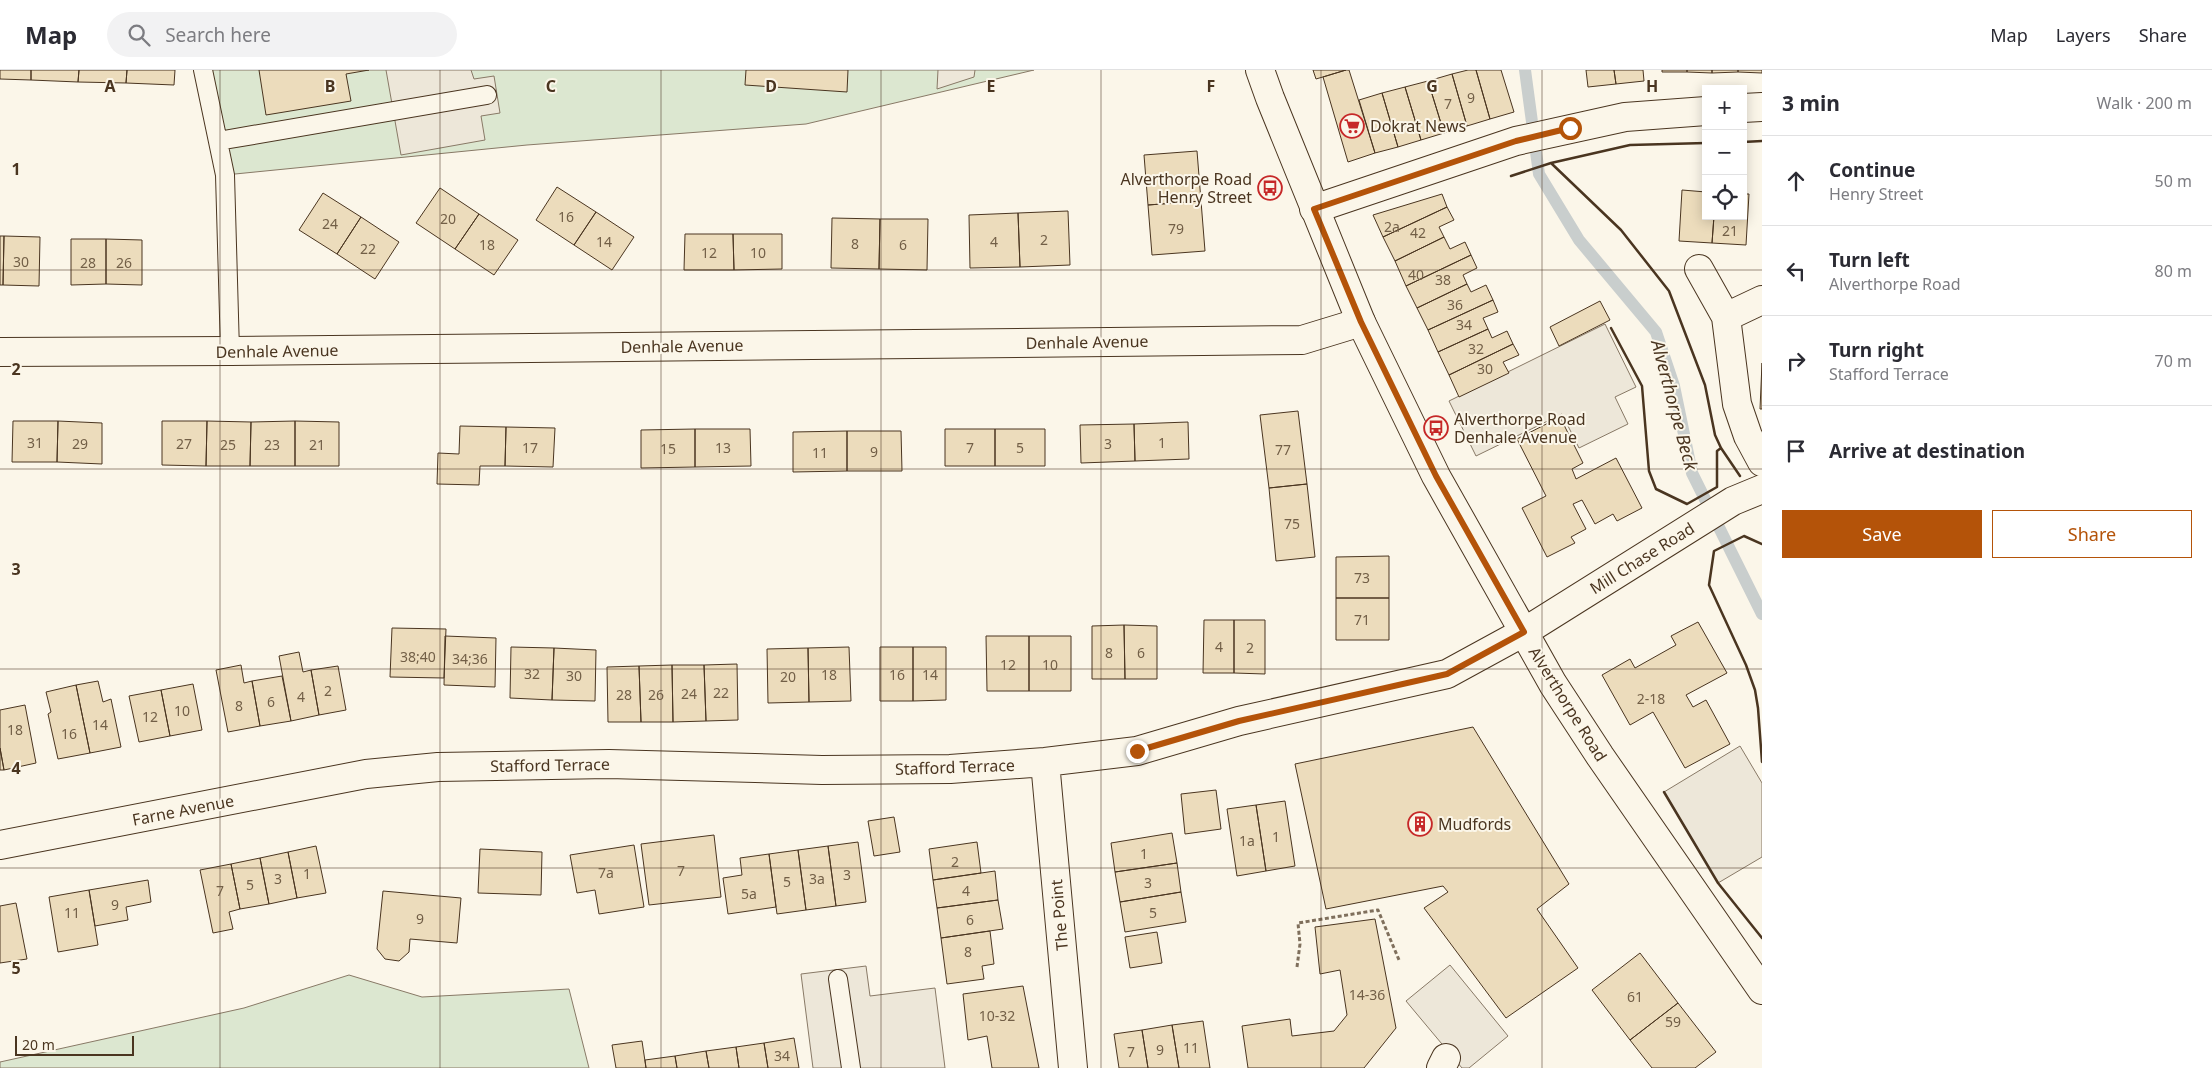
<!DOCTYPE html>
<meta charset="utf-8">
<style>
:root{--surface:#fff;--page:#f2f2f3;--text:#2b2b33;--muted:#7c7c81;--line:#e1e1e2;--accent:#b45309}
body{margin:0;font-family:"Noto Sans",sans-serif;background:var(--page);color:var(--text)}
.controls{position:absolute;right:15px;top:15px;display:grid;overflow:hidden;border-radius:0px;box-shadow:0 2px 12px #0003}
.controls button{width:45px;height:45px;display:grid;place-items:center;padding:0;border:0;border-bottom:1px solid var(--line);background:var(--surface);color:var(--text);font:25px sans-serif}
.scale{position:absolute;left:15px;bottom:12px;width:119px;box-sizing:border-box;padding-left:5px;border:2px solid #4a3520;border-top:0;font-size:14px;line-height:18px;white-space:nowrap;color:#4a3520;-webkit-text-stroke:4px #fbf6e9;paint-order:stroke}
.stop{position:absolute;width:15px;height:15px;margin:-11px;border:4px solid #b45309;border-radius:50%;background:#fff}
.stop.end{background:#b45309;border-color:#fff;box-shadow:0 1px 5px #0008}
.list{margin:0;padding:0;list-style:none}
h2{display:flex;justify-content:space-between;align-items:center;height:65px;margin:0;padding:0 20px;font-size:21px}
h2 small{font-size:16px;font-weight:400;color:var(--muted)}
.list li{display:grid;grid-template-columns:32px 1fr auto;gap:15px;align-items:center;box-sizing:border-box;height:90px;padding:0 20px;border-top:1px solid var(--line)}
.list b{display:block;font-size:19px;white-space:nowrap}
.list p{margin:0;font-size:16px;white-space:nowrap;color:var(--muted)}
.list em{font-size:16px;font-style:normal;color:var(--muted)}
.actions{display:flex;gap:10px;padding:15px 20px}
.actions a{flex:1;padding:11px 0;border:1px solid var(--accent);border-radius:0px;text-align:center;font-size:18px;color:var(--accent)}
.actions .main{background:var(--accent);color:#fff}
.icon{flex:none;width:28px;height:28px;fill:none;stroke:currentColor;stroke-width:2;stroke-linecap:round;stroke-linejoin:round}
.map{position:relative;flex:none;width:1762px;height:998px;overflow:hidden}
header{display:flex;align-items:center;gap:30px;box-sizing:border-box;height:70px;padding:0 25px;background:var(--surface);border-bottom:1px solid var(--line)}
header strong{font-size:24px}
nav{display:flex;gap:28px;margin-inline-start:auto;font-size:18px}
.search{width:350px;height:45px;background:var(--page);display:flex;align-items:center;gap:12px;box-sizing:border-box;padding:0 18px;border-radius:28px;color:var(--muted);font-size:19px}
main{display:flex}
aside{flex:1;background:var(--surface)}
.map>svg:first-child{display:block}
</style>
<header>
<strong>Map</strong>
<div class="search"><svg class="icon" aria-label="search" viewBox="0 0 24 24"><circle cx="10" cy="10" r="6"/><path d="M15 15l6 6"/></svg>Search here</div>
<nav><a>Map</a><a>Layers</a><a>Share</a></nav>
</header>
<main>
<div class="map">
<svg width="1762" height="998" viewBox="0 0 1762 998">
<rect width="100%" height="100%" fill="#fbf6e9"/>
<path fill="#dce7d0" stroke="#887966" d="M203 0H1034L806 54 527 75 225 105Z
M349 905 422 927 569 919 589 998H0V992L244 938Z"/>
<path fill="#ede7d9" stroke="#887966" d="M386 0H471L474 9 494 6 500 43 481 46 485 70 401 85Z
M938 0H975L974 7 937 19Z
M1605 254 1636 317 1615 327 1628 354 1579 378 1562 344 1476 386 1449 331Z
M1740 676 1762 713V787L1718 813 1664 722Z
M1450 895 1508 966 1469 998H1462L1406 931Z
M866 896 870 926 935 918 945 998H813L801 904Z"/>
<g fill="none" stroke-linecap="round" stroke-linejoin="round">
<path stroke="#c9cecd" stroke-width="12" d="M1525 0 1539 104 1579 170 1656 262 1674 316 1692 403 1762 544"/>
</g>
<path fill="#ecdcbc" stroke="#4a3520" d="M0 0H31V10L0 9Z
M31 0H79L78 12 31 10Z
M79 0H127L126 13 78 12Z
M127 0H175L174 15 126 13Z
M259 0H369L346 4 351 31 266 45Z
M746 0H848L847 22 745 15Z
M1313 0H1346L1316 9Z
M1346 0H1349L1375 83 1348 92 1323 7Z
M1468 0H1476L1490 49 1467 56 1452 4Z
M1476 0H1501L1514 42 1490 49Z
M1586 0H1614L1616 14 1588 17Z
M1614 0H1643L1644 11 1616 14Z
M1662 0H1687V2H1662Z
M1687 0H1712V3L1687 2Z
M1712 0H1738V2L1712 3Z
M1738 0H1762V3L1738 2Z
M1452 4 1467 56 1444 63 1428 11Z
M1428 11 1444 63 1421 70 1405 17Z
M1405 17 1421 70 1398 77 1382 23Z
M1382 23 1398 77 1375 83 1359 30Z
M1197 81 1201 131 1148 135 1144 85Z
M557 117 596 142 574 175 536 150Z
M440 118 479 144 455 179 416 153Z
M1682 120 1706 122V146H1714L1712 173 1679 171Z
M323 123 361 147 337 184 299 160Z
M1442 124 1447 137 1383 167 1373 145Z
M1743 124H1749L1746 175 1712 173 1714 146H1743Z
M1201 131 1205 181 1152 185 1148 135Z
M1447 137 1454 150 1439 157 1444 167 1395 191 1383 167Z
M1068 141 1070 195 1020 197 1018 143Z
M596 142 634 167 612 200 574 175Z
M1018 143 1020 197 970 198 969 145Z
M479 144 518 170 494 205 455 179Z
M361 147 399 172 375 209 337 184Z
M832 148 880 149 879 199 831 198Z
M880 149H928L927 200 879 199Z
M685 164H733L734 200H684Z
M733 164H782V199L734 200Z
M0 166H4L3 215H0Z
M4 166 40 167 39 216 3 215Z
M1444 167 1450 179 1465 172 1471 185 1406 216 1395 191Z
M71 169H106V214L71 215Z
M106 169 142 170V215L106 214Z
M1471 185 1477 198 1463 205 1467 214 1417 238 1406 216Z
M1467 214 1471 222 1486 215 1493 230 1428 260 1417 238Z
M1493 230 1498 242 1483 248 1488 259 1438 282 1428 260Z
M1600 231 1610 250 1559 276 1550 257Z
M1488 259 1492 268 1507 261 1513 274 1449 305 1438 282Z
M1513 274 1519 285 1503 292 1509 303 1459 327 1449 305Z
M1762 293V339H1760Z
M1298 341 1307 414 1269 418 1260 345Z
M1560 347 1583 393 1572 399 1576 409 1616 388 1642 438 1617 451 1613 444 1595 454 1582 430 1573 434 1586 459 1571 467 1575 473 1547 487 1522 438 1546 426 1517 369Z
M13 351H58L57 392H12Z
M58 351 102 353V394L57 392Z
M162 351H207L206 396 162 395Z
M207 351 251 352 250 396H206Z
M295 351 339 352V396H295Z
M295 351V396H250L251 352Z
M1188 352 1189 389 1135 391 1134 354Z
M1134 354 1135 391 1081 393 1080 355Z
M460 356 506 357 505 396H480L479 415 437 414 438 383 459 384Z
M506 357 555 358 553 397 505 396Z
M695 359H750L751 396 695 397Z
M695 359V397L641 398V360Z
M945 359H995V396H945Z
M995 359H1045V396H995Z
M847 361H901L902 401H847Z
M847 361V401L793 402V362Z
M1307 414 1315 487 1276 491 1269 418Z
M1389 486V528H1336V487Z
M1336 528H1389V570H1336Z
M1204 550H1234V603H1203Z
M1234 550H1265V604L1234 603Z
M1698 552 1727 603 1686 625 1693 637 1706 630 1730 674 1685 698 1653 642 1630 655 1602 605 1630 589 1635 598 1676 575 1671 566Z
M1124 555 1157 556V609H1125Z
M1124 555 1125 609H1092V556Z
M392 558 446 559 444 608 390 607Z
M445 566 496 568 495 617 444 615Z
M986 566H1029V621H987Z
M1029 566H1071V621H1029Z
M511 577 554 578 552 630 510 628Z
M849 577 851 631 809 632 808 578Z
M880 577H913V631H880Z
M913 577H946V630L913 631Z
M554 578 596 580 595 631 552 630Z
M808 578 809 632 768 633 767 579Z
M299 582 303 602 311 600 319 645 291 651 279 586Z
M737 594 738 650 706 651 704 595Z
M241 595 244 613 252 611 260 656 228 662 216 600Z
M672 595H704L706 651 673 652Z
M672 595 673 652H641L639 596Z
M338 596 346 640 319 645 311 600Z
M639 596 641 652H608L607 597Z
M282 606 291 651 260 656 252 611Z
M98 611 103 632 111 629 121 677 90 683 76 615Z
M193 614 202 660 170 666 161 620Z
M76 615 90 683 58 689 48 644 51 642 46 622Z
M161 620 170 666 139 672 129 626Z
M25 635 36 693 4 700 0 678V640Z
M1473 657 1569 814 1537 839 1578 898 1506 948 1424 838 1448 822 1443 816 1326 839 1295 694Z
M0 678 4 700H0Z
M1216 720 1221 759 1185 764 1181 724Z
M1285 731 1295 796 1266 801 1256 735Z
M1256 735 1266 801 1237 806 1227 739Z
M894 747 900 782 874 786 868 751Z
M1172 763 1177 793 1115 802 1111 773Z
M714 765 721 827 649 835 641 774Z
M858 772 866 832 836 836 828 776Z
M977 772 981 803 933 810 929 779Z
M634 775 644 837 599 844 595 820 577 823 570 785Z
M316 776 326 823 297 828 288 782Z
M828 776 836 836 806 840 798 780Z
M480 779 542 782 541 825 478 823Z
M798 780 806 840 777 844 769 784Z
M288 782 297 828 269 834 260 788Z
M769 784 776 837 728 844 723 808 742 805 740 788Z
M260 788 269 834 240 839 231 794Z
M1177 793 1181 822 1120 832 1115 802Z
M231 794 240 839 229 842 233 859 213 863 200 800Z
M995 801 998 830 937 838 933 810Z
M148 810 151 832 126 837 128 850 95 856 89 820Z
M89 820 98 875 58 882 49 827Z
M383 821 461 828 457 873 410 869 409 882 399 891 385 889 377 879Z
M1181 822 1186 852 1125 862 1120 832Z
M998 830 1003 859 941 868 937 838Z
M16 833 27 889 0 893V836Z
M1375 849 1396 958 1364 998H1248L1242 956 1290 949 1292 966 1334 961 1347 945 1340 900 1320 904 1315 857Z
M990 861 994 894 982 896 984 909 947 914 941 868Z
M1157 862 1162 893 1130 898 1125 867Z
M1640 883 1678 933 1630 970 1592 920Z
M1023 916 1039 998H992L987 966 968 970 963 924Z
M1678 933 1716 982 1695 998H1652L1630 970Z
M1203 951 1210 998H1179L1172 955Z
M1172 955 1179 998H1148L1142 960Z
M1142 960 1148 998H1119L1114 964Z
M794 968 799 998H768L764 973Z
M642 971 646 998H616L612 975Z
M764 973 768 998H739L736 977Z
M736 977 739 998H709L706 981Z
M706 981 709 998H677L675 986Z
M675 986 677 998H646L645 990Z"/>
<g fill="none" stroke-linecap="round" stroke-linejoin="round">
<g stroke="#4a3520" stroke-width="20">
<path id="lane" d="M203 0 225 105 230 281
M218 71 487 25
M838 909 851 998"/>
</g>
<g stroke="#4a3520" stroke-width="30">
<path id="street" d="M1743 38 1762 37
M1314 139 1516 71 1625 47 1706 41
M1699 199 1726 247 1737 334 1748 366 1762 392
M1726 247 1762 230
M0 282 230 281 1302 270 1361 252
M1045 692 1073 998
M0 775 366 704 438 697 609 694 822 700 950 699 1045 692 1137 681 1239 651 1447 604 1524 562 1733 431 1762 419
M1441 998 1446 988"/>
</g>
<g stroke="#4a3520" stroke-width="30">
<path id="secondary" d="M1260 0 1270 28 1361 252 1436 406 1553 614 1600 686 1762 920"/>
</g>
<path stroke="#7f6f5c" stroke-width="3" stroke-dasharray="4 2.5" stroke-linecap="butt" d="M1297 897 1300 874 1298 853 1378 840 1399 890"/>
<use href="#lane" stroke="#fbf6e9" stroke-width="18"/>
<use href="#street" stroke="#fbf6e9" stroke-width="28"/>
<use href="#secondary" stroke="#fbf6e9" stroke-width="28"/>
<path stroke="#4a3520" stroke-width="2.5" d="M1743 72 1762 71
M1551 93 1621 160 1669 221 1705 315 1715 365 1721 378 1740 406
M1511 106 1551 93 1630 75 1706 73
M1611 258 1642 316 1649 401 1656 419 1687 434 1717 417V381L1721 378
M1762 474 1744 466 1714 481 1709 515 1746 595 1755 620 1758 638 1762 692
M1664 722 1718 813 1762 868"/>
</g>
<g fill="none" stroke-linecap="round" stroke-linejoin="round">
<path stroke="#b45309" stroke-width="6" d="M1137 681 1239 651 1447 604 1524 562 1436 406 1361 252 1314 139 1516 71 1570 58"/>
</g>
<path fill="none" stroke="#4a3520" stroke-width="1" stroke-opacity="0.55" d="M220 0V998M440 0V998M661 0V998M881 0V998M1101 0V998M1321 0V998M1542 0V998M0 200H1762M0 399H1762M0 599H1762M0 798H1762"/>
<defs>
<g id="supermarket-ring" transform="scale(1.25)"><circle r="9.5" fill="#fbf6e9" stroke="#c62828" stroke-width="1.5"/><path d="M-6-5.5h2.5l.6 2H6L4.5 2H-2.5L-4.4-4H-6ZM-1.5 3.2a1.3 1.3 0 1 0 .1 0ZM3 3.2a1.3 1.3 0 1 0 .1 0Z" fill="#c62828"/></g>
<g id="bus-ring" transform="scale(1.25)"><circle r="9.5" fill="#fbf6e9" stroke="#c62828" stroke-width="1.5"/><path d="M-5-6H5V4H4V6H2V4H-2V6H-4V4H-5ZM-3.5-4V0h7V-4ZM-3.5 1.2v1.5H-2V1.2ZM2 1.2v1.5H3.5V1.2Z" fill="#c62828"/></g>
<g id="building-ring" transform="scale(1.25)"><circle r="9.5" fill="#fbf6e9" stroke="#c62828" stroke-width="1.5"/><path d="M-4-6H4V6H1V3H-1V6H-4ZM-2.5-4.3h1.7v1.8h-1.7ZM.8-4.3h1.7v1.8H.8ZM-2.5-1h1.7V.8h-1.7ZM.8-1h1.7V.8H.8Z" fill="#c62828"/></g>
</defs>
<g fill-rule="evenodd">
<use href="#supermarket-ring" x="1352" y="56"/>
<use href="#bus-ring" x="1270" y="118"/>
<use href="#bus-ring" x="1436" y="358"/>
<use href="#building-ring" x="1420" y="754"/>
</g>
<g text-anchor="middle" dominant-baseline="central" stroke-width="4" stroke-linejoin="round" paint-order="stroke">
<g font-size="14" fill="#725f47">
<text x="1471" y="27">9</text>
<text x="1448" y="33">7</text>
<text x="566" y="146">16</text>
<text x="448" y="148">20</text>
<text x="330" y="153">24</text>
<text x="1392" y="156">2a</text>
<text x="1176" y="158">79</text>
<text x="1730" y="160">21</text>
<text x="1418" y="162">42</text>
<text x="1044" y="169">2</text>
<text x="604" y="171">14</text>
<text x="994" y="171">4</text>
<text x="855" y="173">8</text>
<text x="487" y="174">18</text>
<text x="903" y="174">6</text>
<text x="368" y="178">22</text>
<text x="709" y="182">12</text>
<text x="758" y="182">10</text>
<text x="21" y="191">30</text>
<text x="88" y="192">28</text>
<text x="124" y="192">26</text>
<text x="1416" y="204">40</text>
<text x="1443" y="209">38</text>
<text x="1455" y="234">36</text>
<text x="1464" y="254">34</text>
<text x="1476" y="278">32</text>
<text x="1485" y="298">30</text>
<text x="35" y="372">31</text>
<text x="1162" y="372">1</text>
<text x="80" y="373">29</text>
<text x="184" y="373">27</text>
<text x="1108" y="373">3</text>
<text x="228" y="374">25</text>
<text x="272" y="374">23</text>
<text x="317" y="374">21</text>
<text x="530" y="377">17</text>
<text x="723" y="377">13</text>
<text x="970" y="377">7</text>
<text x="1020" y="377">5</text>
<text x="668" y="378">15</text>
<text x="1283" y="379">77</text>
<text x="874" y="381">9</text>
<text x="820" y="382">11</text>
<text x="1292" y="453">75</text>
<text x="1362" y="507">73</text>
<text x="1362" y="549">71</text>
<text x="1219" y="576">4</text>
<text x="1250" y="577">2</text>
<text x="1109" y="582">8</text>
<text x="1141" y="582">6</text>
<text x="418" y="586">38;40</text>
<text x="470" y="588">34;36</text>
<text x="1008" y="594">12</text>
<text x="1050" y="594">10</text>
<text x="532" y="603">32</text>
<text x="829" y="604">18</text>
<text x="897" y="604">16</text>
<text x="930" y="604">14</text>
<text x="574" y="605">30</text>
<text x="788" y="606">20</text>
<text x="328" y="620">2</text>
<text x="721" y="622">22</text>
<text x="689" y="623">24</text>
<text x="624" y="624">28</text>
<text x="656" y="624">26</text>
<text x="301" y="626">4</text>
<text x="1651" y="628">2-18</text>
<text x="271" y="631">6</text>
<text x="239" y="635">8</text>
<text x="182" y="640">10</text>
<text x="150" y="646">12</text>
<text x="100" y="654">14</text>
<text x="15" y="659">18</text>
<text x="69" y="663">16</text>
<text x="1276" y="766">1</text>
<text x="1247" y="770">1a</text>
<text x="1144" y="783">1</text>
<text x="955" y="791">2</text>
<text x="681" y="800">7</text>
<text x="606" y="802">7a</text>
<text x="307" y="803">1</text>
<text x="847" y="804">3</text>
<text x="278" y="808">3</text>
<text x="817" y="808">3a</text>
<text x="787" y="811">5</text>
<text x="1148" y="812">3</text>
<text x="250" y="814">5</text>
<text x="220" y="820">7</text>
<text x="966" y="820">4</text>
<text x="749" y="823">5a</text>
<text x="115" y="834">9</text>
<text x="72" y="842">11</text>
<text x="1153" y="842">5</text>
<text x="420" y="848">9</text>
<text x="970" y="849">6</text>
<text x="968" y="881">8</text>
<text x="1367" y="924">14-36</text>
<text x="1635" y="926">61</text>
<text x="997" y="945">10-32</text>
<text x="1673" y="951">59</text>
<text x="1191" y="977">11</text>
<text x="1160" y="979">9</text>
<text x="1131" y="981">7</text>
<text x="782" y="985">34</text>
</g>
<g font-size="16" fill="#4a3520" stroke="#fbf6e9" text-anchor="start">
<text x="1370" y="56">Dokrat News</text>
<text x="1252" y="109" text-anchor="end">Alverthorpe Road<tspan x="1252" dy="18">Henry Street</tspan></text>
<text x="1454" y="349">Alverthorpe Road<tspan x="1454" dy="18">Denhale Avenue</tspan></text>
<text x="1438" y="754">Mudfords</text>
</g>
<g font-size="16" fill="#4a3520" stroke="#fbf6e9">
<text transform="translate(1087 272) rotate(-1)">Denhale Avenue</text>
<text transform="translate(682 276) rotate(-1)">Denhale Avenue</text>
<text transform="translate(277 281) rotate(-1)">Denhale Avenue</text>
<text transform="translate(1642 488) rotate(-32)">Mill Chase Road</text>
<text transform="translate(1568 634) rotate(58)">Alverthorpe Road</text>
<text transform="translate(550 695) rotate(-1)">Stafford Terrace</text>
<text transform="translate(955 697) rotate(-2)">Stafford Terrace</text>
<text transform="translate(183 740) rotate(-11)">Farne Avenue</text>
<text transform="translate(1059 845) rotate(-95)">The Point</text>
</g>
<g font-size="18" font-style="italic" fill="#4a3520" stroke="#fbf6e9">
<text transform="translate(1675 335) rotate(75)">Alverthorpe Beck</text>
</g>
</g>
<g font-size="16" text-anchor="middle" font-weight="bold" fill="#4a3520" stroke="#fbf6e9" stroke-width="4" stroke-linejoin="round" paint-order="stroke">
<text x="110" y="22">A</text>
<text x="330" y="22">B</text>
<text x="551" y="22">C</text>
<text x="771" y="22">D</text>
<text x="991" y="22">E</text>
<text x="1211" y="22">F</text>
<text x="1432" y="22">G</text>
<text x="1652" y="22">H</text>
<text x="16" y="105">1</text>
<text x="16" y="305">2</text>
<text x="16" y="505">3</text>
<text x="16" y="704">4</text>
<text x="16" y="904">5</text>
</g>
</svg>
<div class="controls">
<button>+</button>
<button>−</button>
<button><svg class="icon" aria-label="locate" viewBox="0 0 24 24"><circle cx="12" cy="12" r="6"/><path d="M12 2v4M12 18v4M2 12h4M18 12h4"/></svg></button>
</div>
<div class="scale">20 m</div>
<div class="stop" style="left:1570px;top:58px"></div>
<div class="stop end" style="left:1137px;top:681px"></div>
</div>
<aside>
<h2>3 min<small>Walk · 200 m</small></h2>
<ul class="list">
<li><svg class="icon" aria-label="ahead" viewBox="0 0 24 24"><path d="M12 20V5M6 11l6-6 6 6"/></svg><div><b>Continue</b><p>Henry Street</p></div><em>50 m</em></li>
<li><svg class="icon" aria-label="left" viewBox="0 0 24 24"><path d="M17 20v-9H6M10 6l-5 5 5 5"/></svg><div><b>Turn left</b><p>Alverthorpe Road</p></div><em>80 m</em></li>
<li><svg class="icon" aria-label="right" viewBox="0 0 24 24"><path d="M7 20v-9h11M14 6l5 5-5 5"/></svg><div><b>Turn right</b><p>Stafford Terrace</p></div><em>70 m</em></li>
<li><svg class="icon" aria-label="arrive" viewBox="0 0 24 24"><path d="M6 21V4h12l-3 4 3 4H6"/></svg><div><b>Arrive at destination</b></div></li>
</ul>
<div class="actions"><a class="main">Save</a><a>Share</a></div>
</aside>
</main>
